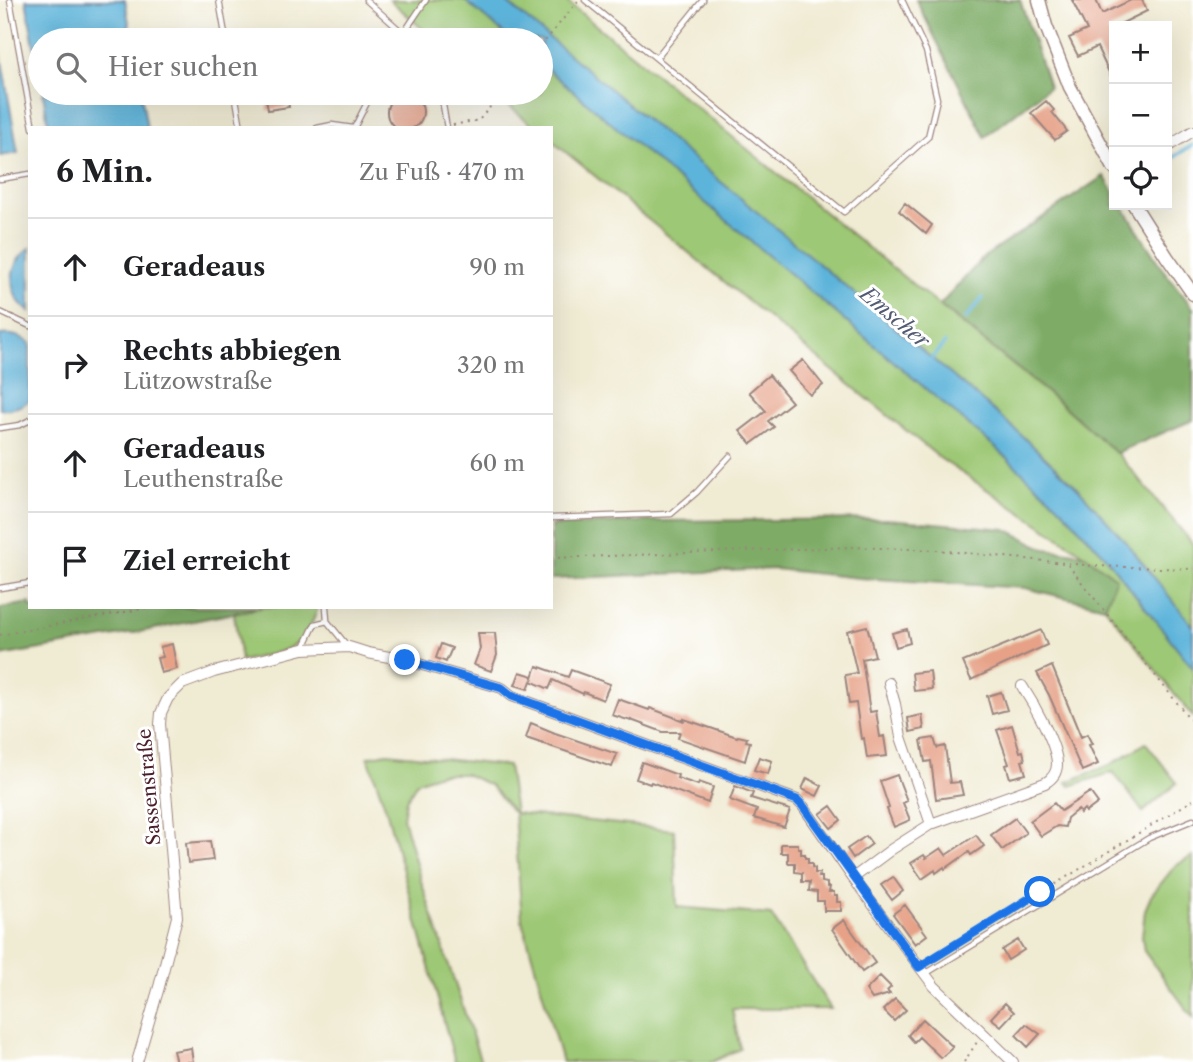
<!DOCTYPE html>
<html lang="de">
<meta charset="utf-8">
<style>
:root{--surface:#fff;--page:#f6f6f6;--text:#202124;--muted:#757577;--line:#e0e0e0}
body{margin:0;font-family:"Libre Caslon Text",serif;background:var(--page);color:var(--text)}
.controls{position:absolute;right:21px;top:21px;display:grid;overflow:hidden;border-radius:0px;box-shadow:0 7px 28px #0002}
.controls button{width:63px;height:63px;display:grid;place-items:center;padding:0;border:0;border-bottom:2px solid var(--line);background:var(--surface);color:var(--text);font:35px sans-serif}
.stop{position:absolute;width:21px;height:21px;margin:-16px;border:5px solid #1a73e8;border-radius:50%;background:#fff}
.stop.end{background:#1a73e8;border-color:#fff;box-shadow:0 2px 7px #0008}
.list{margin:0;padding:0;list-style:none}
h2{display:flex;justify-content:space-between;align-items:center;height:91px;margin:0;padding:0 28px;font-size:30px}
h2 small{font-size:23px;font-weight:400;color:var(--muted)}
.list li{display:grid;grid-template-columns:46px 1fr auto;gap:21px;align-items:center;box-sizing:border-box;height:98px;padding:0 28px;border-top:2px solid var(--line)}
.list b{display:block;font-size:26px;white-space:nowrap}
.list p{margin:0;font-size:23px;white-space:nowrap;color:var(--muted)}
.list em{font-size:23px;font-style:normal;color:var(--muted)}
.icon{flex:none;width:38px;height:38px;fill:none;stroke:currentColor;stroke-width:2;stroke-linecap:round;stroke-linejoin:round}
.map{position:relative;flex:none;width:1193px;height:1062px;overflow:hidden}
.search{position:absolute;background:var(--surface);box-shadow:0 7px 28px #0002;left:28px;top:28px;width:525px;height:77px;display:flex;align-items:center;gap:18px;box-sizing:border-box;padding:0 24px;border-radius:38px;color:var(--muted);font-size:26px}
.panel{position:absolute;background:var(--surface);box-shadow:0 7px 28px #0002;left:28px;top:126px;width:525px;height:483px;border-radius:0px}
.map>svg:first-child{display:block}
</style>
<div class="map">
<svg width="1193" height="1062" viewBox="0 0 1193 1062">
<rect width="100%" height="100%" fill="#fff"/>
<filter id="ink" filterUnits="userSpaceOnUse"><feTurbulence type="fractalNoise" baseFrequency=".0143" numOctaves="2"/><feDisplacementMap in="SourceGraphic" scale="14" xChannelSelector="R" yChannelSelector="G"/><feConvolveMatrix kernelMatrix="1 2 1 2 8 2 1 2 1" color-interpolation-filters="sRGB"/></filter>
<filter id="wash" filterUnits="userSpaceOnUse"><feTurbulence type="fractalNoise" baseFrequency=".00686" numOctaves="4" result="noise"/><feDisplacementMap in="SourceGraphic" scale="28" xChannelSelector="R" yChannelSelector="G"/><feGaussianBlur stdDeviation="1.57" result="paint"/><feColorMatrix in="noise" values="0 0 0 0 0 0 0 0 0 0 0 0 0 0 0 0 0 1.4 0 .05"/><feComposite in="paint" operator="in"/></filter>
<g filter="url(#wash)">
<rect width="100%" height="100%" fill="#f0ebd3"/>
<path fill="#9dc875" stroke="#747450" stroke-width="2" d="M390 0H565L889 265 1060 403 1117 453 1193 544V717L1105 607 1115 578 1084 554 941 459 551 140V128H536L493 93H541V40H435Z
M263 607H318C304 653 282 651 241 661L234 613Z
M1146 743 1177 783 1143 812 1113 772 1070 786 1067 782 1110 765Z
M387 753 508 766 515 813 674 830 677 907 771 915 831 1009H732L740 1049 712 1062H562L522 920 514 813 490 785 465 774H439L417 782 406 800 403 818 421 881 481 1062H455L386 809 368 757Z
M1193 856V1018L1144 951 1142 937 1145 910 1151 896 1175 866Z"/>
<path fill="#7eac66" stroke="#646648" stroke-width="2" d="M916 0H1020L1049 87 985 137Z
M1104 176 1114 192V205H1122L1161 267 1193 308V420L1116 453 1060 403 940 305 984 257Z
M887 519 1006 529 1045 549 1084 554 1116 578 1105 607 1025 588 859 578 774 569 551 579V526L653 521Z
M30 603V607H263L139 632 0 656V608Z"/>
<path fill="#5db4da" stroke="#546a82" stroke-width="2" d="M26 0H125L132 40H111L110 38 96 40H40V50L35 51Z
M464 0H504L929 356 1007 422 1076 486 1125 541 1193 626V668L1103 554 1058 505 996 448 541 64V40H512Z
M0 50 18 153 0 156Z
M43 93H141L147 128H49Z
M30 248V312C6 295 7 265 30 248Z
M0 335C11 333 21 336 30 343V400C20 407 12 410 0 409Z"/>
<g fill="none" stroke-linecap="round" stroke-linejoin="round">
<path stroke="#5db4da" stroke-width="3.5" d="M1167 161 1193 145
M965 319 983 298
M930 360 945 343"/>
</g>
<g id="blocks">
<path fill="#e6a187" d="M1072 0H1096L1102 14 1131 0H1142L1147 11 1108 30 1114 43V83L1097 47 1078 56 1069 38 1087 30Z
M265 93H287L289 107 268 110Z
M387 112a18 18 0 1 1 36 0a18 18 0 1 1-36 0Z
M1046 101 1054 110 1052 112 1067 131 1055 140 1031 113Z
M905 203 932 225 926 234 899 211Z
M803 360 823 385 810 395 789 371Z
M769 375 792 402 768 421 774 427 751 444 740 431 766 411 749 392Z
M867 626 875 656 862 659 870 712 876 711 880 737 884 736 887 756 867 758 864 738 861 739 856 703 849 704 845 675 857 673 847 631Z
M907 629 910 643 896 647 892 633Z
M1041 630 1047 645 971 680 963 662Z
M478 633H495L497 655 491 671 474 665 480 649Z
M172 644 177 669 161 673 157 658 163 657 160 647Z
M441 644 452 648 446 662 436 658Z
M537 666 568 677 571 670 610 684 603 700 584 692 583 694 553 680 549 689 531 681 528 689 515 685 520 672 533 676 532 680Z
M1052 666 1081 737 1087 734 1092 744 1089 745 1098 764 1082 771 1049 695 1037 673Z
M930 671 932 689 914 691 912 673Z
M1001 692 1007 710 992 714 987 696Z
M618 699 649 710 650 708 684 721V719L737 737 738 736 747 738 746 741 750 742 745 761 678 738 680 732H663L631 720V721L612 715Z
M922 715 924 729 910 732 908 718Z
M531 723 555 733 617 754 612 767 526 738Z
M1012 725 1020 752 1023 751 1025 760 1022 761 1026 774 1010 778 1006 765 1009 764 997 730Z
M934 738 937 748 945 746 950 783 960 782 963 795 936 799 931 761 925 762 921 740Z
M759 757 772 761 768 774 754 770Z
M642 762 678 775 677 778 698 785 699 782 713 787 708 803 651 782 650 784 636 779Z
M897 775 907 801 903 803 910 820 894 827 887 809 889 808 880 781Z
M807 778 822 786 817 796 802 789Z
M735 786 753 793 751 798 790 810 784 827 754 818 757 810 730 800Z
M1090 792 1098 803 1086 812 1084 809 1080 813 1078 809 1067 818 1065 827 1057 826 1041 836 1030 821 1054 803 1061 811Z
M831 806 841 820 831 828 820 814Z
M1015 818 1026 833 1002 850 991 835Z
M976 835 984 846 971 855 969 852 945 869 944 867 936 873 935 870 922 879 911 863 924 855 926 858 941 848 946 855Z
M866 836 872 844 853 858 847 849Z
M210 841 213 860 188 863 186 843Z
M781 844H798V848H801V854H805V858H808V863H812V867L815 868V873H820L819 877H822V882L827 883V887H830L829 892H834V896H837V902H841V911H824V901H817V892L809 891 810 882H802V873L795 872V863H788V853H781Z
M893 877 903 891 892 900 881 885Z
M905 905 927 935 915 944 893 914Z
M844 920 875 963 862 972 832 929Z
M1018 940 1024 950 1008 960 1002 950Z
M880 976 891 987 887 991 890 994 872 999 866 990Z
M895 999 906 1010 894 1021 883 1010Z
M1005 1003 1014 1012 1001 1026 991 1018Z
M923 1019 953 1047 941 1058 919 1037 914 1042 908 1035Z
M1026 1024 1040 1034 1028 1047 1016 1035Z
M191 1048 193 1062H176L173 1051Z"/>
</g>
</g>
<g filter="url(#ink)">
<use href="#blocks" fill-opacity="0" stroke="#9d857f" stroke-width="2"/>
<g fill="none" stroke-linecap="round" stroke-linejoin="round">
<g stroke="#9d857f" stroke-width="7">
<path id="service" d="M10 0 33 128
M219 0 226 40
M366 0 403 33
M585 0 844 212 928 137 937 99 926 51 902 0
M399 40 426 0
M656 58 703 0
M235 93 241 128
M443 105 447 128
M317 128 332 125 353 128
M354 128 372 93
M0 179 30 174
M0 312 30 326
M0 428 20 425 30 420
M551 518 671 514 697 492 730 456
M0 588 30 583
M326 607 327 620
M304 647 315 624 327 621 348 647
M925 974 1149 838 1193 820"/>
</g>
<g stroke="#9d857f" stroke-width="12">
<path id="minor" d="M1167 147 1193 131
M889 683 895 704 901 737 931 824
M853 878 892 849 931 824 1045 783C1052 779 1057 773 1057 764 1057 744 1033 703 1022 686
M137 1062 159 987 177 917 160 724 161 713 168 698 182 684 214 672 303 649 349 647 368 653 405 660 502 688 512 696 797 800 803 806 853 878 934 986 1013 1062"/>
</g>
<g stroke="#9d857f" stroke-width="15">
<path id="tertiary" d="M1039 0 1046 26 1070 87 1114 168
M1134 205 1167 257 1193 294"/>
</g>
<path stroke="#9d857f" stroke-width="2" stroke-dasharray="2 5" stroke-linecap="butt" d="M541 46 578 1
M453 125 479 120 502 93
M551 558 853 547 937 550 1094 566 1193 569
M1068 565 1193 723
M0 635 152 607
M929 961 1193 800
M964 1062 977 1042"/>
<use href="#service" stroke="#fff" stroke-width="4.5"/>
<use href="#minor" stroke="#fff" stroke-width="10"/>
<use href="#tertiary" stroke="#fff" stroke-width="12"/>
</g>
</g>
<g fill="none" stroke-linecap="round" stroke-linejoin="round" filter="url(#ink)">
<path stroke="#1a73e8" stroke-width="9" d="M405 660 502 688 512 696 797 800 803 806 919 967 1040 892"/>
</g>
<g text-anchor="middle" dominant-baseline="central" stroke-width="6" stroke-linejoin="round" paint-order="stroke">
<g font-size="19" fill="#4a1f2b" stroke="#fff">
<text transform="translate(149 787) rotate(-95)">Sassenstraße</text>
</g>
<g font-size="21" font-style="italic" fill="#525b71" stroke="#fff">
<text transform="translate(895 317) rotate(40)">Emscher</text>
</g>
</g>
</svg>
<div class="controls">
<button>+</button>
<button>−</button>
<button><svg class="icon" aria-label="locate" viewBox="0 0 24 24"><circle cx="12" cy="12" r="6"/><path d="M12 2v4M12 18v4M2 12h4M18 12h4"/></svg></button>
</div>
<div class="stop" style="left:1040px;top:892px"></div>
<div class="stop end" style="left:405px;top:660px"></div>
<div class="search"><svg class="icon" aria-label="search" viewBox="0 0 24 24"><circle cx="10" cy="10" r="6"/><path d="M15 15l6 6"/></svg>Hier suchen</div>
<section class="panel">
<h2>6 Min.<small>Zu Fuß · 470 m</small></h2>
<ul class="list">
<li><svg class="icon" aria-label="ahead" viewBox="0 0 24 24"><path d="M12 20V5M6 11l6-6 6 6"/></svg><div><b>Geradeaus</b></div><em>90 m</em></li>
<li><svg class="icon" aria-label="right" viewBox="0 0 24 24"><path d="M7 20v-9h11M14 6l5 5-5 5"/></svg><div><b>Rechts abbiegen</b><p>Lützowstraße</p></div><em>320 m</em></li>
<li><svg class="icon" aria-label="ahead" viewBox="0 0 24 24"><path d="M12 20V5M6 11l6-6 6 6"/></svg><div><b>Geradeaus</b><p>Leuthenstraße</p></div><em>60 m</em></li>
<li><svg class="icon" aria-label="arrive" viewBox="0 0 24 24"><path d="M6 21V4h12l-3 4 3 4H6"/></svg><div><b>Ziel erreicht</b></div></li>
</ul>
</section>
</div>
